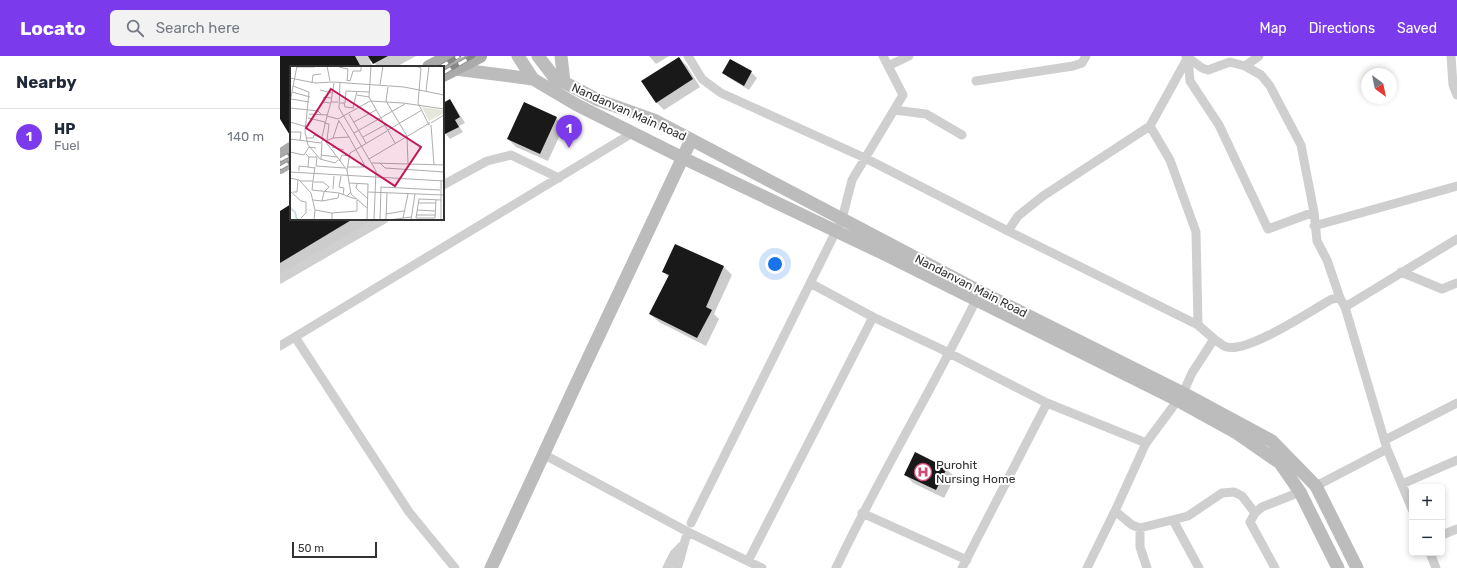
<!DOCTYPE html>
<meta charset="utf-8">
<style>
:root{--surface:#fff;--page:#f2f2f3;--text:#1f2937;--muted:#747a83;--line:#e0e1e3;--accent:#7c3aed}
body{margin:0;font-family:Rubik,sans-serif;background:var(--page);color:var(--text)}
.controls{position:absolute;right:12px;bottom:12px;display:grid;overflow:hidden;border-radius:6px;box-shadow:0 2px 6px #0003}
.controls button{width:36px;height:36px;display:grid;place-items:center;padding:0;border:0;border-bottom:1px solid var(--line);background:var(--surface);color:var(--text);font:20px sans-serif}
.compass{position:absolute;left:1081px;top:12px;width:36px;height:36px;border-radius:50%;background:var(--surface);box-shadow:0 2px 6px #0003;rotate:147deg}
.scale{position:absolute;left:12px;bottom:10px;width:85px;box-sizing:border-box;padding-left:4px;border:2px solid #323232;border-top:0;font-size:11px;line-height:14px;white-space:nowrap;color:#323232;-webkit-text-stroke:3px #fff;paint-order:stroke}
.you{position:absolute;left:495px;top:208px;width:14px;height:14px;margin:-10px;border:3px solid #fff;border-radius:50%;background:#1a73e8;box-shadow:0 0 0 6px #1a73e833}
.badge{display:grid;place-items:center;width:26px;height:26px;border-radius:50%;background:var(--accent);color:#fff;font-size:13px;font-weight:700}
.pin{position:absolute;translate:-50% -33px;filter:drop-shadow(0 1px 2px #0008)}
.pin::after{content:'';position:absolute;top:21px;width:14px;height:12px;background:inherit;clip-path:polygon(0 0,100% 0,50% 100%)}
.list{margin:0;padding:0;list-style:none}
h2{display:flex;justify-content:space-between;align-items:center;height:52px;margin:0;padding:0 16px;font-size:17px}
h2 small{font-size:13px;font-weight:400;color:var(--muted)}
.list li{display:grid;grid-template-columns:26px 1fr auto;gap:12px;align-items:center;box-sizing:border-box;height:56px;padding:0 16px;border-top:1px solid var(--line)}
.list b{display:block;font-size:15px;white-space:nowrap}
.list p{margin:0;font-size:13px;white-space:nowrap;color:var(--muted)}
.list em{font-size:13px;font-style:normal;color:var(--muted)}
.icon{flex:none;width:22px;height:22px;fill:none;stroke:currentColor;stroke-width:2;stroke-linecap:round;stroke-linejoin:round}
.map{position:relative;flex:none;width:1177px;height:512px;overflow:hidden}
header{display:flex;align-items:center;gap:24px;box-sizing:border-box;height:56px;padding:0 20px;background:var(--accent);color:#fff}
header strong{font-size:19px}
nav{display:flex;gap:22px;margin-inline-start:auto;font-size:14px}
.search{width:280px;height:36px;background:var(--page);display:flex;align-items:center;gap:10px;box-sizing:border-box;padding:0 14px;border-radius:6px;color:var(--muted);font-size:15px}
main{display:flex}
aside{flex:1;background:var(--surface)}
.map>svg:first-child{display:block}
</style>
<header>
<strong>Locato</strong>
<div class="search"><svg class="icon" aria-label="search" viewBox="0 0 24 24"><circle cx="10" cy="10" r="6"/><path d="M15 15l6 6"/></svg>Search here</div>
<nav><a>Map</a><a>Directions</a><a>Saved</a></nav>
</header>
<main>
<aside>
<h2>Nearby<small></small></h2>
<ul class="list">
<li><span class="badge">1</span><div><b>HP</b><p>Fuel</p></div><em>140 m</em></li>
</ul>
</aside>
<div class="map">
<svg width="1177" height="512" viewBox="0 0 1177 512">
<rect width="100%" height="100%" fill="#fff"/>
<path fill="#0003" d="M0 0H136L116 11H98L92 5H87L86 11H11V77L0 61Z
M369 0H389L376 8Z
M399 2 407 10 420 31 384 54 376 46Z
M471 16 477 22 469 34 449 22 443 17Z
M163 44 165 47 170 44 174 49 185 67 179 70 183 76 170 83 163 75Z
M276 62 284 70 268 105 236 91 228 83Z
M11 150V163H100L0 223V156Z
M396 190 444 211 452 219 434 258 439 263 426 290 379 266 370 258 389 222 384 216Z
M666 413 675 421 664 442 633 427 625 418Z"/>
<path fill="#191919" d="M0 0H75L81 11H11V81L0 63Z
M88 0H108L93 8Z
M399 1 413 23 376 47 361 25Z
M450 3 472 15 464 30 442 17Z
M170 43 180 61 175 64 179 71 163 79V47Z
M244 46 277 61 260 98 227 83Z
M11 148V163H73L0 207V155Z
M395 188 444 210 426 251 432 254 417 282 369 258 389 219 382 216Z
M635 396 667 412 656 434 624 419Z"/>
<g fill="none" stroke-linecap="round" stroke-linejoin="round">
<path stroke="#cfcfcf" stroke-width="9" d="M81 0 88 11
M408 0 422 23 441 37 585 102 728 175
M906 0 922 12 928 14 950 6 965 10 981 19 990 30 1021 89 1034 156 1037 185 1047 204 1060 242
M1171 0 1173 29 1177 39
M908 1 870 70 890 104 916 176 918 269 934 283
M908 1 910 25 939 69 988 173 1034 156
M608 10 629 0
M965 10 979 0
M696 25 793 10 802 7 806 0
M614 54 646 58 682 79
M870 70 763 140 738 160 728 175 918 269
M163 129 207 105 231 99 279 122
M1034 170 1177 130
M1121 216 1162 233 1177 227
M0 223 104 163
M532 228 593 261 661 293 767 347 866 387
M1065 251 1177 183
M15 281 129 456 175 512
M0 290 354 76
M1105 384 1177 347
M263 398 408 476 482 512
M1122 428 1177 404
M1036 430 1107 393 1132 453
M835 455 852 469 860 472 908 460 942 437 954 436 962 440 975 457
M582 457 687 504
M893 464 919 512
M411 467 562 163 572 124 623 39 603 0
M860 472V491L867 512
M1162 479 1177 473
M1150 497 1156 512
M468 505 593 261
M387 512 394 498 402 490
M397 512C402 500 403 488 408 476
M556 512C599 421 652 334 696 244
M682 512 767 347
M807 512 835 455 866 387 903 337 912 317 934 283C938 285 942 290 947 291 968 297 1032 254 1052 243L1060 242 1065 251 1107 393
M995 512 970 466 975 457 982 451 1020 436"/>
<path stroke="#bcbcbc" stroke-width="13" d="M238 0 253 23 297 49 403 102 602 197 897 344 955 376 1000 407 1020 436 1058 512
M258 0 274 21 318 44 374 64 699 235 903 337 992 385 1036 430 1077 512
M281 0 284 26
M175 13 253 23
M211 512 297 326 411 84"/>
<path stroke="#aaa" stroke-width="14" d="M149 11 170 0
M163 19 200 0
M0 100 11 93
M0 111 11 104"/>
<g stroke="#878787" stroke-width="4.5">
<path id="rail" d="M160 11 179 0
M163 17 193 0
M0 104 11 98
M0 112 11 106"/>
</g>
<use href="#rail" stroke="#fff" stroke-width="3" stroke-dasharray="9" stroke-linecap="butt"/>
</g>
<defs>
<g id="hospital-ring" transform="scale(0.9)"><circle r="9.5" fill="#fff" stroke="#d14c75" stroke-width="1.5"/><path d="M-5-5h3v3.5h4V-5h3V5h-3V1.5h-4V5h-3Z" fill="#d14c75"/></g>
</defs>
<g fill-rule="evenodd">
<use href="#hospital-ring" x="643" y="416"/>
</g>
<g text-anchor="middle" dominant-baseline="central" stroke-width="4" stroke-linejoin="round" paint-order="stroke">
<g font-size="12" fill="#323232" stroke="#fff">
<text transform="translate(349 56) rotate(24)">Nandanvan Main Road</text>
<text transform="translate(691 230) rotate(27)">Nandanvan Main Road</text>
</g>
<g font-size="12" fill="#323232" stroke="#fff" text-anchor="start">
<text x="656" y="409">Purohit<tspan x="656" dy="14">Nursing Home</tspan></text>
</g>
</g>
<g transform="translate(10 10)">
<rect width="154" height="154" fill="#fff"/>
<path d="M132 41 153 44 154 47 139 55Z" fill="#e4e8dc"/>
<path fill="none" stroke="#c9e0e4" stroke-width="2" d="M0 142 5 146 7 154"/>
<path fill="none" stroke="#adadad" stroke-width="1" d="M37 0 40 15M81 0 79 31 105 77M126 0 131 2 128 37 139 59V56M7 1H25M49 1 58 3 57 15M0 12 25 17 43 16 114 21 154 29M57 14 60 15 63 5H71V0M22 17 23 9 31 8M44 17 41 36H48M50 17 49 42 86 105 84 154M90 19 93 0M3 20 19 26 15 66 18 79 30 93 45 97 48 94M98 21 96 35 117 70 118 98M30 24 42 27M136 25 139 0M2 26 20 31M67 29 79 31M1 33 19 36M0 36 7 0M41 36 37 50 48 53 80 35 113 37 154 43M40 37 33 36 34 31 41 32M50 37H55L56 25 79 26M54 37 55 41 64 42M0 42 28 45 31 48M63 42 67 25M19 48 37 49M59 48 76 77M37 50 32 71 57 104 60 87 97 65M18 52 35 56M0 56 17 61M64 56 86 44M34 57 39 58 37 74M141 57 154 49M141 59 144 99M98 64 132 44M0 66H11L10 75M64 67 115 38M73 71 95 59M16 72H23L24 69 32 72M43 72 59 71 49 55M0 73 31 77 33 73M36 75 43 72 49 54M42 81 54 84M0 86 14 89 19 81 26 82M16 88 19 91H27L26 100 55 102M31 89 47 91M19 91 18 101 25 102M31 93 32 77M79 93 138 58M49 95 52 89 60 90M82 97 154 99M90 97 95 102 154 106M58 101H74V98L59 71M57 104 61 128 77 142M9 105V100L18 101M0 106 154 115M51 110 49 121 54 122 53 129M0 112 9 114 21 127 25 144 24 154M10 115H23L22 124M23 115 25 101M59 117 78 118 77 154M67 118 66 122 78 133M43 123 44 110M22 124 49 127M0 125 11 135 16 136V147L11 152M3 126H7L8 113M61 126 57 130 66 133M78 126 154 129M23 134 32 135 34 126 39 121 33 116H24M146 134 145 152H126L129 133 151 134M32 135 48 132 49 127 57 130M128 137H146M25 144 42 147V154M127 144 145 145M42 147 67 145V134M96 148 114 145M126 149H145M113 152 118 128M90 154 91 121 150 124M96 154 97 127M99 154 121 151M121 154 125 128M151 154V115"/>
<path fill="#c2185b" fill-opacity="0.15" stroke="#c2185b" stroke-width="2" d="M41 23 131 81 105 120 16 62Z"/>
<rect width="154" height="154" fill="none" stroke="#323232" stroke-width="2"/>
</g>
</svg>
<div class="controls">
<button>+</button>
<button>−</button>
</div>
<svg class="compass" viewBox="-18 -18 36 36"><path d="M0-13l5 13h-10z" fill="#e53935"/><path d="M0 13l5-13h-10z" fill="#747a83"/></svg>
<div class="scale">50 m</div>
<div class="you"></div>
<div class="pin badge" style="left:289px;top:92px">1</div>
</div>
</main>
